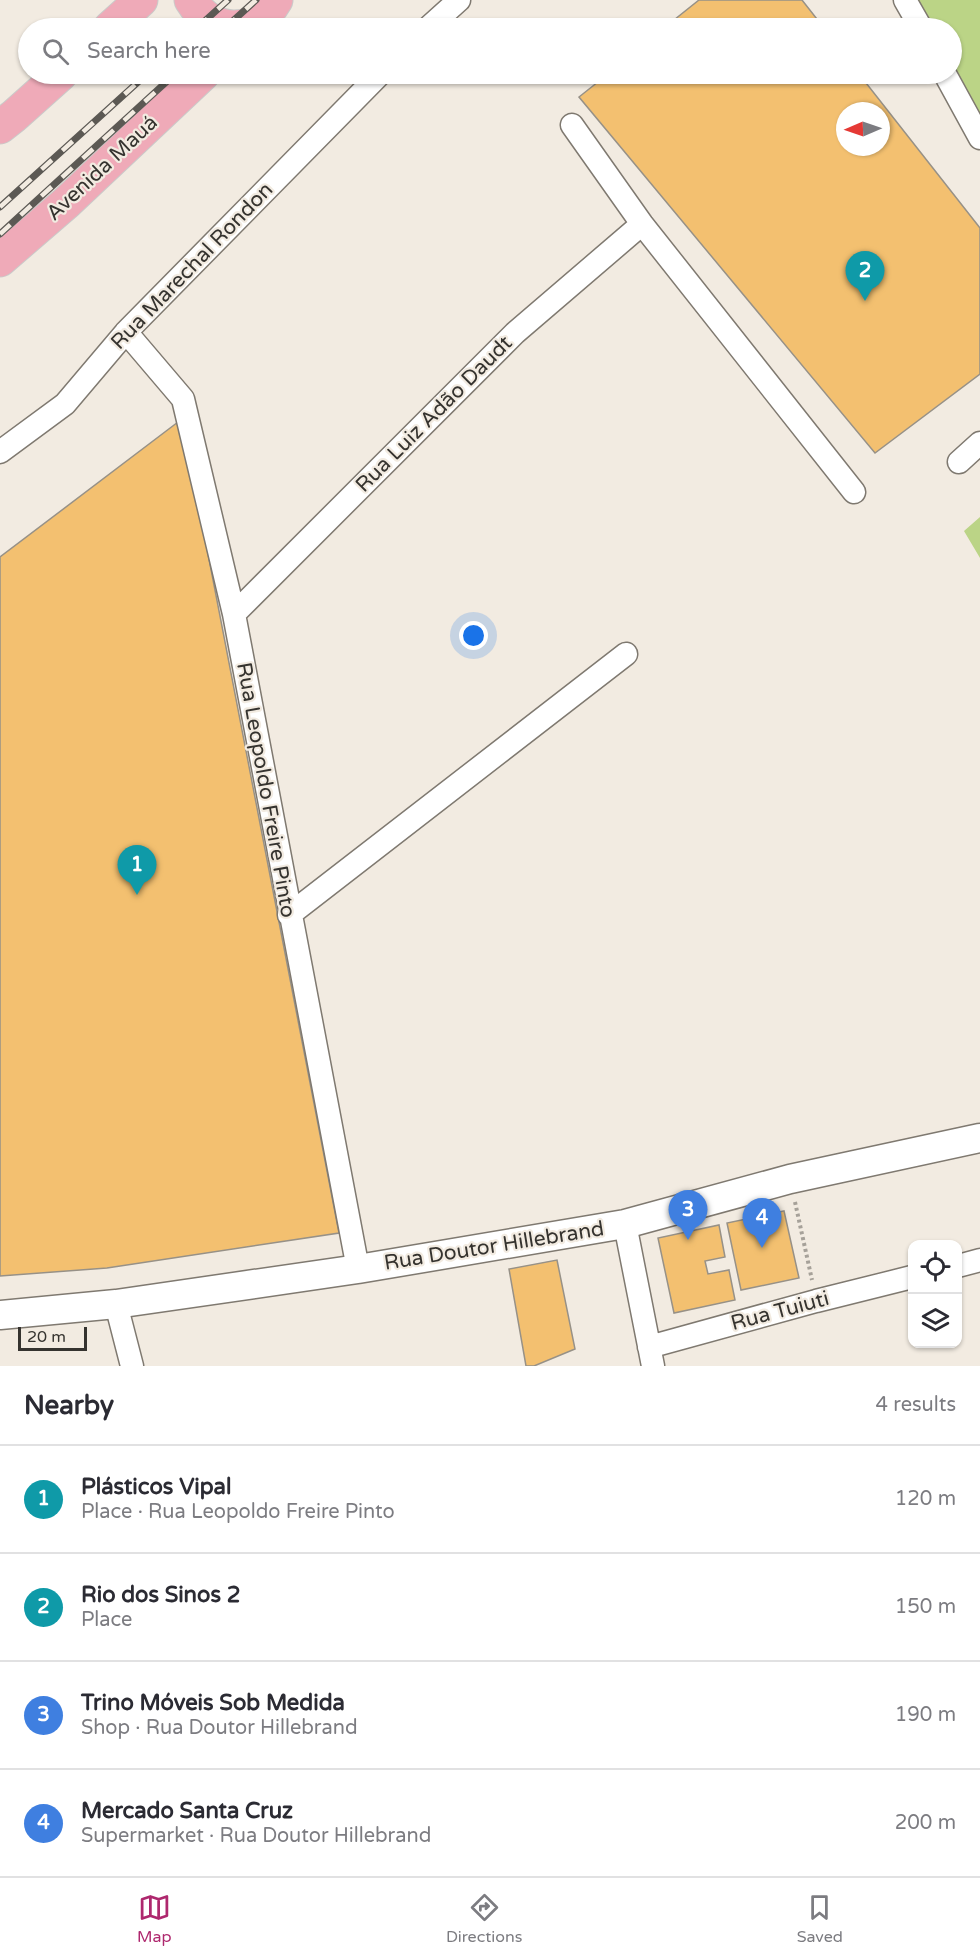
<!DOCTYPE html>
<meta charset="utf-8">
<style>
:root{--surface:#fff;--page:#f2f2f3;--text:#2b2b33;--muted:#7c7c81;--line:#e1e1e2;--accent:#ae286e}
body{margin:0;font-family:"Varela Round",sans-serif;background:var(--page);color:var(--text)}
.controls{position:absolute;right:18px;bottom:18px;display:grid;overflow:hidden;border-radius:12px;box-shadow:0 2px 4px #0004}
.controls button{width:54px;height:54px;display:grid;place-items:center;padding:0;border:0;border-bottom:2px solid var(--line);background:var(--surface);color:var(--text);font:30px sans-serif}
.compass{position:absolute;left:836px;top:102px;width:54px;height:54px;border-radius:50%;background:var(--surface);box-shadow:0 2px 4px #0004;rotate:268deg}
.scale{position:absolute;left:18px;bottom:15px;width:69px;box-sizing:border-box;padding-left:6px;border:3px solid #35332f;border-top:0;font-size:16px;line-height:21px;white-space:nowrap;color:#35332f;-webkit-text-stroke:4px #f2ebe1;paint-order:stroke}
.you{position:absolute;left:474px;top:636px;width:21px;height:21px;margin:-15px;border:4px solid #fff;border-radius:50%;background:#1a73e8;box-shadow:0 0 0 9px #1a73e833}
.badge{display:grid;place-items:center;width:39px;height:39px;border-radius:50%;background:var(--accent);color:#fff;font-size:20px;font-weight:700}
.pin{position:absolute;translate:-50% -50px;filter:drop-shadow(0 2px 3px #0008)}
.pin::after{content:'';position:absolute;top:32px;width:21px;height:18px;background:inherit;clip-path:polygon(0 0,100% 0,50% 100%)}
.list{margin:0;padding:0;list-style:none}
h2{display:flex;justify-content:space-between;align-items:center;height:78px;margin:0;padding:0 24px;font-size:26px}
h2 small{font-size:20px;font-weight:400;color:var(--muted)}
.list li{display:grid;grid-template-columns:39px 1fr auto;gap:18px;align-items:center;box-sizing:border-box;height:108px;padding:0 24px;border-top:2px solid var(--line)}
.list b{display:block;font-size:22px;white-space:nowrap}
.list p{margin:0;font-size:20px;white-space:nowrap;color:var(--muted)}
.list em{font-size:20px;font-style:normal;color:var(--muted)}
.icon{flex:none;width:33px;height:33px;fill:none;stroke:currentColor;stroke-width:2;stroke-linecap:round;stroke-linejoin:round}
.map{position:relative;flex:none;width:980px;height:1366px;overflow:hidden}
.search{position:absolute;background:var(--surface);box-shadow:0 2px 4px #0004;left:18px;right:18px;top:18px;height:66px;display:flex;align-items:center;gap:15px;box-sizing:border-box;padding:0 21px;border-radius:33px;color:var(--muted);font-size:22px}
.sheet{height:510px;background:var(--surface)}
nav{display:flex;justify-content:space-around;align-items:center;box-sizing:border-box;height:84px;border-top:2px solid var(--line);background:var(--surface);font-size:16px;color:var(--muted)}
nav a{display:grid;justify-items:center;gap:3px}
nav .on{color:var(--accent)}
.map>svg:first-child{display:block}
</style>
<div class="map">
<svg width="980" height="1366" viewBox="0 0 980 1366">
<rect width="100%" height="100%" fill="#f2ebe1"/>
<path fill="#bbd486" d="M918 0H980V114L952 62V28H933Z
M980 517V558L964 531Z"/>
<path fill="#f3c070" stroke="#979187" stroke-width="1.5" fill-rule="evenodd" d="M699 0H802L824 28H664Z
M608 74H859L980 228V374L875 453 579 97ZM845 111H881V147H845Z
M182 419 339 1233 107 1268 0 1276V557Z
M784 1211 799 1278 741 1290 727 1223Z
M719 1225 725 1257 705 1261 708 1274 729 1270 735 1300 674 1313 658 1238Z
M557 1260 575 1349 534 1366H526L509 1269Z"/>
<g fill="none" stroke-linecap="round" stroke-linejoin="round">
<g stroke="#7f7970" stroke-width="25">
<path id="minor" d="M905 0 921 28
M428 28 459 0
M945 74 980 138
M572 125 642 224 854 492
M126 332 183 399 234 614 358 1269
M0 452 65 404 126 332 380 74
M959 462 980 443
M234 614 515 333 642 224
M289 915 626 654
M625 1224 653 1366
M958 1266 980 1260
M116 1304 132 1366
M649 1347 816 1301 912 1277"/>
</g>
<g stroke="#7f7970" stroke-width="31">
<path id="tertiary" d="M0 1315 116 1304 358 1269 625 1224 790 1179 980 1138"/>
</g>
<g stroke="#cacac9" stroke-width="35">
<path id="primary" d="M191 0C212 35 255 37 276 0
M110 28 141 0
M0 127 14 116 61 74
M0 260 66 203 203 74"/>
</g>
<path stroke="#a6a199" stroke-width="4" stroke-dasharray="3 3" stroke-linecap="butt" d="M795 1202 812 1280"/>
<use href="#minor" stroke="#fff" stroke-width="22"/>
<use href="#tertiary" stroke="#fff" stroke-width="28"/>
<use href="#primary" stroke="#efaab8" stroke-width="33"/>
<g stroke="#5c5954" stroke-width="7">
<path id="rail" d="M197 28 228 0
M225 28 256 0
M0 207 147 74
M0 234 175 74"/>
</g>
<use href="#rail" stroke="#f2ebe1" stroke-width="4.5" stroke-dasharray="14" stroke-linecap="butt"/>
</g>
<g text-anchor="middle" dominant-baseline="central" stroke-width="4.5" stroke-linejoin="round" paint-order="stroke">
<g font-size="21" fill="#35332f" stroke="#f2ebe1">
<text transform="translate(102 168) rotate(-43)">Avenida Mauá</text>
<text transform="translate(192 266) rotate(-46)">Rua Marechal Rondon</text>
<text transform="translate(434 414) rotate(-45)">Rua Luiz Adão Daudt</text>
<text transform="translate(266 790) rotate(80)">Rua Leopoldo Freire Pinto</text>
<text transform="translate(494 1246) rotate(-9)">Rua Doutor Hillebrand</text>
<text transform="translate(780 1311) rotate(-15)">Rua Tuiuti</text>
</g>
</g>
</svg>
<div class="controls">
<button><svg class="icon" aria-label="locate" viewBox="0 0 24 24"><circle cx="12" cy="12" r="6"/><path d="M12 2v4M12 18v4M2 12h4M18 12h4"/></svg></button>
<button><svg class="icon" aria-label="layers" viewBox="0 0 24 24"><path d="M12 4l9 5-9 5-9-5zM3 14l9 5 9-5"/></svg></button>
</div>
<svg class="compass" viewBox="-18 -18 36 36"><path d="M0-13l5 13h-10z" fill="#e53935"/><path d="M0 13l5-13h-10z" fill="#7c7c81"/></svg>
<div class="scale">20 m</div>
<div class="you"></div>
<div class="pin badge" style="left:137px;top:895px;background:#0f9aa8">1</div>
<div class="pin badge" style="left:865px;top:301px;background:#0f9aa8">2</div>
<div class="pin badge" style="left:688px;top:1240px;background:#3f7fe0">3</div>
<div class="pin badge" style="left:762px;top:1248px;background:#3f7fe0">4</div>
<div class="search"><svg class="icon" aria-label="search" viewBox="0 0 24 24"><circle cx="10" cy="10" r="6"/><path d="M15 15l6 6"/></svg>Search here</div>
</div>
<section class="sheet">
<h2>Nearby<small>4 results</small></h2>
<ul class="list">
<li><span class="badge" style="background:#0f9aa8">1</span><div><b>Plásticos Vipal</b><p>Place · Rua Leopoldo Freire Pinto</p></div><em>120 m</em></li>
<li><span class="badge" style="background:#0f9aa8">2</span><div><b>Rio dos Sinos 2</b><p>Place</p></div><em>150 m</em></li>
<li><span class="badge" style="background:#3f7fe0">3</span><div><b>Trino Móveis Sob Medida</b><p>Shop · Rua Doutor Hillebrand</p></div><em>190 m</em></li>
<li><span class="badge" style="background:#3f7fe0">4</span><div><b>Mercado Santa Cruz</b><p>Supermarket · Rua Doutor Hillebrand</p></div><em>200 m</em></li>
</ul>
</section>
<nav>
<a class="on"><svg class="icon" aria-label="map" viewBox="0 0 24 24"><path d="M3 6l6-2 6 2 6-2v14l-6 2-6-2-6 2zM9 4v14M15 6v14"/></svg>Map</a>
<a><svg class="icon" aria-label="directions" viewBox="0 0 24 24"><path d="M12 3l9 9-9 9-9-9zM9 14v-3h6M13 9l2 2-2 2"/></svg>Directions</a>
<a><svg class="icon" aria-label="saved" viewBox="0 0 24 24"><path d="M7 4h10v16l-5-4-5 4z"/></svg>Saved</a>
</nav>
